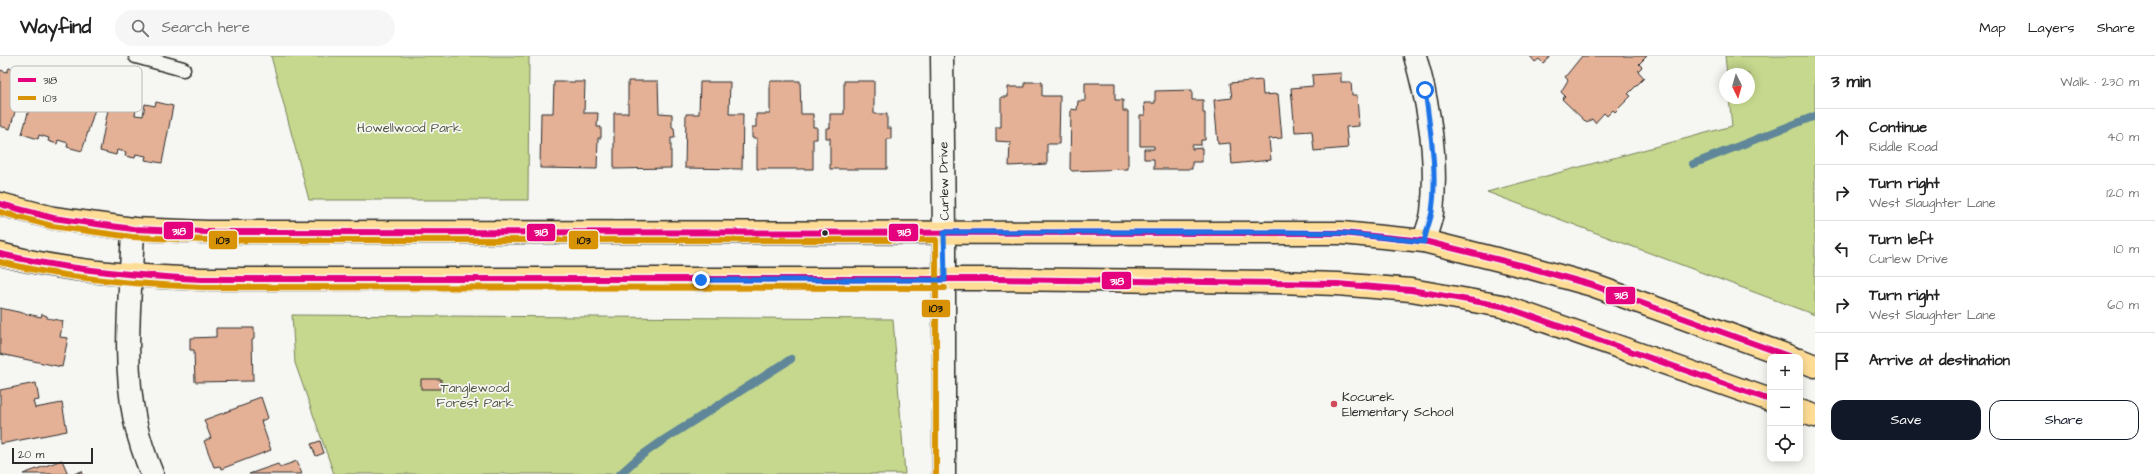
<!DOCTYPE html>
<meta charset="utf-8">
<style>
:root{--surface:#fff;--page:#f6f6f6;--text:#222;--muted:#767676;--line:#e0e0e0;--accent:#111827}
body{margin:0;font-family:"Architects Daughter",sans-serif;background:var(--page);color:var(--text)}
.controls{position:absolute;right:12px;bottom:12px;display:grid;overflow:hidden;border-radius:8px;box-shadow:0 2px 10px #0003}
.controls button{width:36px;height:36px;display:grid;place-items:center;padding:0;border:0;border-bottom:1px solid var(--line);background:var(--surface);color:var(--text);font:20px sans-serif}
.compass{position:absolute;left:1719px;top:12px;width:36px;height:36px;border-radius:50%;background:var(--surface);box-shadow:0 2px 10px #0003;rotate:175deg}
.scale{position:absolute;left:12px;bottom:10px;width:81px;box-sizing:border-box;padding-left:4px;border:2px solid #2b2b2b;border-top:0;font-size:11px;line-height:14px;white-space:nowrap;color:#2b2b2b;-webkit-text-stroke:3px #f6f6f2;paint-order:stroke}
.stop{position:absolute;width:12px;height:12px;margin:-9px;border:3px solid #1a73e8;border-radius:50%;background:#fff}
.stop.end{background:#1a73e8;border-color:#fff;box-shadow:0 1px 4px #0008}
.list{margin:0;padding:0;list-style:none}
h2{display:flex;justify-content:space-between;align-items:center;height:52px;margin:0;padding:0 16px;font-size:17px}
h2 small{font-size:13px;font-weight:400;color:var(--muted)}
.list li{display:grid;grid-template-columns:26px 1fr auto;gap:12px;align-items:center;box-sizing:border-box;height:56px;padding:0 16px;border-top:1px solid var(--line)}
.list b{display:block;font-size:15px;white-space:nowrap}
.list p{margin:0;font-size:13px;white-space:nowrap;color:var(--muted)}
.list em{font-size:13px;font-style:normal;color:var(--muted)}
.actions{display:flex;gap:8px;padding:12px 16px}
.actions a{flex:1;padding:9px 0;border:1px solid var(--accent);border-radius:12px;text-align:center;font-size:14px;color:var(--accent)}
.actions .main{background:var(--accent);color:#fff}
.icon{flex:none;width:22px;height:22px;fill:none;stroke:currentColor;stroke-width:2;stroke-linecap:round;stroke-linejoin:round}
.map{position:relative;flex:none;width:1815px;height:418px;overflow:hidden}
header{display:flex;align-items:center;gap:24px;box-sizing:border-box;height:56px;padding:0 20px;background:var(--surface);border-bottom:1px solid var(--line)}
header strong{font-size:19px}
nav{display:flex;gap:22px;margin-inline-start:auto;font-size:14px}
.search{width:280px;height:36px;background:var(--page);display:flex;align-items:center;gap:10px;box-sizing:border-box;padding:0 14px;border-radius:22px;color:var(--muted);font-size:15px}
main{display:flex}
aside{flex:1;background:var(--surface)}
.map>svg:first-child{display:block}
</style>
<header>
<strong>Wayfind</strong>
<div class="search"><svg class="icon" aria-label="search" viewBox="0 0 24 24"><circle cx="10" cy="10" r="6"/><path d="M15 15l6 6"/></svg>Search here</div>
<nav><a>Map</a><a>Layers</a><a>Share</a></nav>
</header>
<main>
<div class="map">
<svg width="1815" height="418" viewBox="0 0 1815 418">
<rect width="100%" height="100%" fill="#f6f6f2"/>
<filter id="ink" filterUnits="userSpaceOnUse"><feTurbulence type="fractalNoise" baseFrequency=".025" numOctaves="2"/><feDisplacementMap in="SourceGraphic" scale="8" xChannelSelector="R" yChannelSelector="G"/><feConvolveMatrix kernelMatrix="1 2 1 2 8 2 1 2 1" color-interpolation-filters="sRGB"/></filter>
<g filter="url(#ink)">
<path fill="#c5d88d" stroke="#78825c" d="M271 0H529L528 144H309Z
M1725 0H1815V259L1487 136 1732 70 1729 42H1749V18H1727Z
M292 259 893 263 905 418H334L295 307Z"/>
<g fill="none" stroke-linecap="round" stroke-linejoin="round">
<path stroke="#5f8799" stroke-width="8" d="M1693 108 1815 60
M620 418 638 402 662 385 791 303"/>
</g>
<path fill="#e4b197" stroke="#2b2b2b" d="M1530 0H1551L1543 7 1539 3 1535 6Z
M1582 0H1647L1639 8 1642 11 1638 15 1644 22 1628 38 1631 40 1615 56 1613 54 1607 60 1604 57 1595 67 1592 63 1587 67 1562 43 1565 40 1561 36 1568 24 1565 21Z
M9 12 26 17 10 73 0 70V14L7 16Z
M1341 17V26H1351L1352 39H1357L1359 70 1346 71 1348 92 1314 95 1312 75 1295 76 1291 32 1313 30 1312 19Z
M38 22 54 27 53 30 63 33 60 45 68 47 71 36 81 39 82 35 99 40 82 95 67 91 68 87 58 84 57 88 48 85 49 82 39 79 38 83 22 78Z
M1262 24 1263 39 1278 38 1282 82 1269 83 1271 104 1232 108 1230 87 1218 88 1214 44 1232 42 1230 27Z
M628 25H658L659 57 672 58V71L674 72 675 82H671V112L614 113V57H628Z
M770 25H800L801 58H813V71H817V83H813V113H757V82H752V71H756V58H770Z
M844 25H874V58H887V72H891V83H887V113H830V82H826V72H830V58H844Z
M554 26H585L584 57H598L597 71H601V82H598L597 113 540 112 541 57H553Z
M700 26H730L729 58H743L742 113 685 112 686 58H699Z
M1025 26H1042V40H1060L1059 88H1047V108L1009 110 1010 86 996 85V71H1001V41H1008V31H1025Z
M1085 27H1115V44H1123V55H1128V113L1072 115 1070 113 1071 53 1077 54 1078 45H1085Z
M1192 34V44H1203V57H1205V84H1201V89H1192V93L1202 92V106H1192V113H1154V103H1144V93H1154V90H1140V59H1145L1144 47H1155V35Z
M111 38 127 41V45L137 47 135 59 143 60 145 48 155 50 156 46 173 50 162 107 145 104 146 100 136 98 135 102 125 100 126 96 117 94 116 99 100 95Z
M0 252 41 261 42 258 47 260V262L63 265 60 281 68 282 62 311 0 298Z
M216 272H254V283L252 284 253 325 195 326 194 294H190V282L216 281Z
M421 323H441V333H421Z
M36 327 39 344 33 345 35 352 62 347 67 375 0 388V334Z
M261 341 268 362 261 365 271 394 221 413 220 410 214 411 204 385 211 382 204 364 250 347V345Z
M320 385 324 397 316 400 311 388Z
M62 404 68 418H23Z
M297 405 302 418H249L278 408 280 411Z
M82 415 83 418H74Z"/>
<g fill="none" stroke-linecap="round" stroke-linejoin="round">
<g stroke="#2b2b2b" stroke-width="17">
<path id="service" d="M136 0 183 13"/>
</g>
<g stroke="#2b2b2b" stroke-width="25">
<path id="minor" d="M942 0 944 176
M133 173C131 236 122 303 135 365 139 383 145 401 152 418"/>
</g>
<g stroke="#2b2b2b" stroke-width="25">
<path id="tertiary" d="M1415 0C1429 49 1438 104 1432 156 1431 166 1426 175 1424 185
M944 418V176"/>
</g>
<g stroke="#2b2b2b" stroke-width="25">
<path id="primary" d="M0 148 53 162 133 173 207 176 1342 177 1424 185 1524 210 1592 229 1791 301
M0 198C66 216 134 220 202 223H996L1276 226 1337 228 1411 234 1502 250 1770 344
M1800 304 1815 310
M1800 355 1815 360"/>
</g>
<use href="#service" stroke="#f6f6f2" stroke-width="14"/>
<use href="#minor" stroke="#f6f6f2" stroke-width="22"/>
<use href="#tertiary" stroke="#f6f6f2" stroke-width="22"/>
<use href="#primary" stroke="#ffdd96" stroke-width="22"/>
<g stroke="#f6f6f2" stroke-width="9">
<path id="bus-1" d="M0 148 53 162 133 173 207 176 1342 177 1424 185 1524 210 1592 229 1791 301
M0 198C67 214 134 220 202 223H996L1337 228 1411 234 1502 250 1770 344"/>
</g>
<g stroke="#f6f6f2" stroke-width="9">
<path id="bus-2" d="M0 156 52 170 132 181 207 184H936V418
M0 206C66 223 133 228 202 231L945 232"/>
</g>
<use href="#bus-1" stroke="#e5007d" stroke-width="6"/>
<use href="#bus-2" stroke="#d89406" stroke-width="6"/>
</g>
</g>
<g fill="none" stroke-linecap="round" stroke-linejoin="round" filter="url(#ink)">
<path stroke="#1a73e8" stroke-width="5" d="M701 224H945L944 176H1284L1342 177 1424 186C1426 175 1430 166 1432 156 1438 116 1430 74 1425 34"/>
</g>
<circle fill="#2b2b2b" stroke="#f6f6f2" stroke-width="1.5" cx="825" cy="177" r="3.5"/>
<circle fill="#d1495b" stroke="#f6f6f2" stroke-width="1.5" cx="1334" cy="348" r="4"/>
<g text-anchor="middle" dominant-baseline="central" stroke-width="3.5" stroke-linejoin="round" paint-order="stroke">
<g font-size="13" fill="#525644" stroke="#f6f6f2">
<text x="409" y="72">Howellwood Park</text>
<text x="475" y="332">Tanglewood<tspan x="475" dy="15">Forest Park</tspan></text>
</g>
<g font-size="13" fill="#2b2b2b" stroke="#f6f6f2">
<text transform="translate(944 125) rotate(-91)">Curlew Drive</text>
</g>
<g font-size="13" fill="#2b2b2b" stroke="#f6f6f2" text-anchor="start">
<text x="1342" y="341">Kocurek<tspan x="1342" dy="15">Elementary School</tspan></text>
</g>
</g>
<rect x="10" y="10" width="132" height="46" rx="6" fill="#f6f6f2" stroke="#b9b9b6" stroke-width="1"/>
<rect x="18" y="22" width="18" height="4" fill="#e5007d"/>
<rect x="18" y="40" width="18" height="4" fill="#d89406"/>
<g font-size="11" fill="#2b2b2b">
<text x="43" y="28">318</text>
<text x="43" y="46">103</text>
</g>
<g stroke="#f6f6f2" stroke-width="1.5">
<rect x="163" y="165" width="31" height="19" rx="4" fill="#e5007d"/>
<rect x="526" y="167" width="30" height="19" rx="4" fill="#e5007d"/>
<rect x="888" y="167" width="31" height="19" rx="4" fill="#e5007d"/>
<rect x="208" y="174" width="30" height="20" rx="4" fill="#d89406"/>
<rect x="568" y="174" width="31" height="20" rx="4" fill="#d89406"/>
<rect x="1101" y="215" width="31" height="19" rx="4" fill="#e5007d"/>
<rect x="1605" y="230" width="31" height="19" rx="4" fill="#e5007d"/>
<rect x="921" y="243" width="30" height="19" rx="4" fill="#d89406"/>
</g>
<g font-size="11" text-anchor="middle" font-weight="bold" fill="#fff">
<text x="179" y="179">318</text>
<text x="541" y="180">318</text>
<text x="904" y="180">318</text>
<text x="1117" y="229">318</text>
<text x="1621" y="243">318</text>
</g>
<g font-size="11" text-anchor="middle" font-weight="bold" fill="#111">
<text x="223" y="188">103</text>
<text x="584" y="188">103</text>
<text x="936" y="256">103</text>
</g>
</svg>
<div class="controls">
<button>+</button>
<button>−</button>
<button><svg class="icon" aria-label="locate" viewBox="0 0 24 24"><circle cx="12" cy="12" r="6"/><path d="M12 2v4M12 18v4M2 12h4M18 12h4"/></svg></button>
</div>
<svg class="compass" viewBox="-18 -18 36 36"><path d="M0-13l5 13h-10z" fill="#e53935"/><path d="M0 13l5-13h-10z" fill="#767676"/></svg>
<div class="scale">20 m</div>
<div class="stop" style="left:1425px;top:34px"></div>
<div class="stop end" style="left:701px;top:224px"></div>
</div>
<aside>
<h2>3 min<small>Walk · 230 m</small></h2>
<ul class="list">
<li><svg class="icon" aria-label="ahead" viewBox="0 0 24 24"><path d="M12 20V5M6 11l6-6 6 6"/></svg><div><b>Continue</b><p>Riddle Road</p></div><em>40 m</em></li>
<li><svg class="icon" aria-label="right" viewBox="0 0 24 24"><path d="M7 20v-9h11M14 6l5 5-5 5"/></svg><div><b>Turn right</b><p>West Slaughter Lane</p></div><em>120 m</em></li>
<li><svg class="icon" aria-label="left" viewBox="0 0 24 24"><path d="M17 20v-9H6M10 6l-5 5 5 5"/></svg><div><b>Turn left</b><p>Curlew Drive</p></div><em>10 m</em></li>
<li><svg class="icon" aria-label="right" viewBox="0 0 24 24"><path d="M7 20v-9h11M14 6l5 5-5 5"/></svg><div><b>Turn right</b><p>West Slaughter Lane</p></div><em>60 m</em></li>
<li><svg class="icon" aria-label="arrive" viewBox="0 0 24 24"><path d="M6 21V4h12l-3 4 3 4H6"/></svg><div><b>Arrive at destination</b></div></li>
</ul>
<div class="actions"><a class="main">Save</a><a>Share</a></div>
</aside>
</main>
